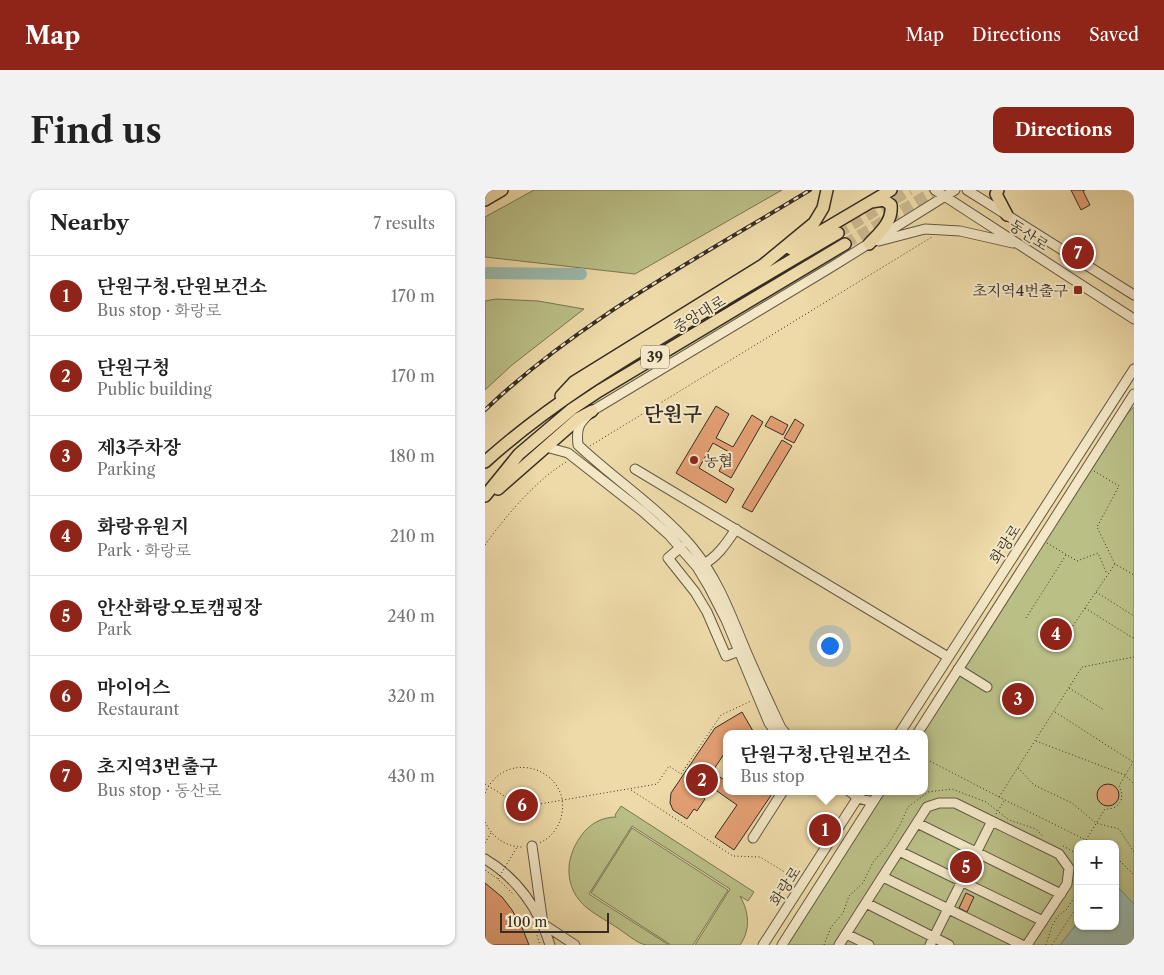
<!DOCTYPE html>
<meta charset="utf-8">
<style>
:root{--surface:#fff;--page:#f2f2f2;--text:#222;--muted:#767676;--line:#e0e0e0;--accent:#8f2418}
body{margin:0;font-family:"Libre Caslon Text","Noto Serif KR",serif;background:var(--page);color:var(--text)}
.controls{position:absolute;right:15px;bottom:15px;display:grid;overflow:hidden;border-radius:10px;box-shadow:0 1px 4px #0004}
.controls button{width:45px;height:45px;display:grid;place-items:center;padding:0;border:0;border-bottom:1px solid var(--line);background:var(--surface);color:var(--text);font:25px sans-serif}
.scale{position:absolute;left:15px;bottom:12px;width:109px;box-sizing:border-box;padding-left:5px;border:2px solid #372d25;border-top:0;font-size:14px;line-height:18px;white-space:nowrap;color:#372d25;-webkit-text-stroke:4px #f3e7c6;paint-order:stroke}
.you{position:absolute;left:344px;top:455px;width:18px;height:18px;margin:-12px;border:4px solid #fff;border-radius:50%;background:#1a73e8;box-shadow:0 0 0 8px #1a73e833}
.badge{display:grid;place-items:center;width:32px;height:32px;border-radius:50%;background:var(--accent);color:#fff;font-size:16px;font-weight:700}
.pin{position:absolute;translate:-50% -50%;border:2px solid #fff;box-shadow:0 1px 5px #0006}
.popup{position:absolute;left:238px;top:540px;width:205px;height:65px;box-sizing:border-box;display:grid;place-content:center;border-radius:10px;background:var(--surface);filter:drop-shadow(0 1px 4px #0005);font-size:16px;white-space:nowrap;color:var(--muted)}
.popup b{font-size:19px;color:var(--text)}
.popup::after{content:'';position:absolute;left:50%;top:100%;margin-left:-10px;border:10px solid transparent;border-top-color:var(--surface)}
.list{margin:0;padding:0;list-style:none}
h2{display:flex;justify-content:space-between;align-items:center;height:65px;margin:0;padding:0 20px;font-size:21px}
h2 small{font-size:16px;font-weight:400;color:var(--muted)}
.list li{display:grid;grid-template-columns:32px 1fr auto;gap:15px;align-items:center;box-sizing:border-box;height:80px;padding:0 20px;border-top:1px solid var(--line)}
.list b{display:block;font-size:19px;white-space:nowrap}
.list p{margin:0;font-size:16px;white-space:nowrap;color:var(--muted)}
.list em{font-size:16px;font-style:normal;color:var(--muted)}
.map{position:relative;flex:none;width:649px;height:755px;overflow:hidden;border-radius:10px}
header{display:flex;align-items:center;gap:30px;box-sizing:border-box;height:70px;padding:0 25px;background:var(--accent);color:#fff}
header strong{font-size:24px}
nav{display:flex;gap:28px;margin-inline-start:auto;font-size:18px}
.intro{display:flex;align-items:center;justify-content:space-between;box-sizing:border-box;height:120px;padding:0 30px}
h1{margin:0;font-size:35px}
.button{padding:12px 22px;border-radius:10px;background:var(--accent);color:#fff;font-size:18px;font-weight:700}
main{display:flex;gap:30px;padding:0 30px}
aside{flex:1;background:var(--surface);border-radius:10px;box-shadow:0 1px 4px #0004}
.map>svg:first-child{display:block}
</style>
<header>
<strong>Map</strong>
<nav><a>Map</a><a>Directions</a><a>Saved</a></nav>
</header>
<div class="intro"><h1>Find us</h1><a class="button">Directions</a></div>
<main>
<aside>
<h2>Nearby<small>7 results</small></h2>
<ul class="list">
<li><span class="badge">1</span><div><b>단원구청.단원보건소</b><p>Bus stop · 화랑로</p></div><em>170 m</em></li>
<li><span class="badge">2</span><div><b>단원구청</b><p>Public building</p></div><em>170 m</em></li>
<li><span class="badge">3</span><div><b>제3주차장</b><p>Parking</p></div><em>180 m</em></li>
<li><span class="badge">4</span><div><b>화랑유원지</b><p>Park · 화랑로</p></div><em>210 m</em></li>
<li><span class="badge">5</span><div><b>안산화랑오토캠핑장</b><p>Park</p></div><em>240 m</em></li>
<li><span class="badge">6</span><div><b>마이어스</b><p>Restaurant</p></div><em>320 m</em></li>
<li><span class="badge">7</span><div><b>초지역3번출구</b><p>Bus stop · 동산로</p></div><em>430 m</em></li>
</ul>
</aside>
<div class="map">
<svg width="649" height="755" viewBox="0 0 649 755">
<rect width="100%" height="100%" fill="#eddaa8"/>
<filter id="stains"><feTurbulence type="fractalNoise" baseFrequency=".004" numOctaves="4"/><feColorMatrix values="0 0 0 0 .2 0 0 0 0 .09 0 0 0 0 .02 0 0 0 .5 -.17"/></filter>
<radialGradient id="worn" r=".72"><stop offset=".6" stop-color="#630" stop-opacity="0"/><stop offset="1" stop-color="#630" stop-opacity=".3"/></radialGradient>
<path fill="#babf86" stroke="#787656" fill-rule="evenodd" d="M49 0H297L150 84 0 67V27Z
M11 109 53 111 99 119 27 175 0 200V111Z
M649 217V755H292L392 601H439V544H429L629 235ZM593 654H630V736H593Z
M136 616 269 702 263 711 255 706C264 722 266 739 255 755H210L245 699 147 636 104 704 184 755C176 755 168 755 161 755 153 754 139 742 131 737 122 731 111 725 102 718 79 699 79 669 96 646 104 634 117 627 131 627L130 625Z
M147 638 243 700 208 755H186L106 703Z"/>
<path fill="#9abaad" stroke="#728277" d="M630 694 649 714V755H575L593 732V736H630Z"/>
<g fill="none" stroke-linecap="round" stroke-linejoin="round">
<path stroke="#9abaad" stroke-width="12" d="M0 83 96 84"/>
</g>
<path fill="#e49f74" stroke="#372d25" d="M586 0H600L598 1 605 15 596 20Z
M231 216 244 224 231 248 248 257 267 225 278 232 246 288 234 281 244 262 228 253 214 278 249 299 241 313 191 283Z
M286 226 303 235 298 245 280 236Z
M310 229 319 235 309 253 299 248Z
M297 250 307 256 267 322 257 317Z
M257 522 268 541 264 544H241V561L227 582 241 591V601H256L261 605 263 601H289L249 660 230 647 252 615 222 594 215 605 220 609 212 621 209 619 202 629 188 620 185 613 186 603 230 538Z
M612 605a11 11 0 1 1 22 0a11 11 0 1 1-22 0Z
M0 693 17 707 27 720 36 735 44 755H0Z
M481 703 489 707 482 722 474 718Z"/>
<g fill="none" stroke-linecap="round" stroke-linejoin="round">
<path stroke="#c9b78e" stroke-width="11" stroke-dasharray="11 5.5" stroke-linecap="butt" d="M353 43 425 0
M360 54 451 0"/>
<g stroke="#645846" stroke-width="11">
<path id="minor" d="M450 0 649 129
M482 0 649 105
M394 51 440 39 475 41 528 53
M61 257 83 263 157 321 184 345 212 377 224 397 241 430 284 533 292 544
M150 279 463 467
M196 357 183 368 210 402 222 422 241 466 254 461
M215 376C231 369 241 354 251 339
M473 479 502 497
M301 544 296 538C283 510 270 483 258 454 244 420 231 386 207 357 176 320 129 289 93 255 91 237 94 233 107 221L348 76 470 0
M414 544 649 179
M432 544 649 204
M364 601 373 608 388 612
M432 633 576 704
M268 648 298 601
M47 656 58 734 90 755
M414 661 558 731
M0 669C32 688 54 719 65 755
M398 687 537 755
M381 713 464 755
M361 744 384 755
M278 755 377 601
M297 755 395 601
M354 755 442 617 454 613H470L574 664 584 678 582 694 542 755
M445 755 507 631"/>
</g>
<g stroke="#372d25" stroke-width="14">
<path id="major" d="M513 0 511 4 522 25
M0 10 17 0
M384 54C394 43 408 32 406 15L399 10 386 12
M306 59 406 0
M76 206 89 192 278 75 329 33 338 18 342 0
M0 272C63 215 136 171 209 128 257 99 305 71 353 43
M13 299 94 228 107 221
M0 306 34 264 87 219 114 201 360 54"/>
</g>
<path stroke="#372d25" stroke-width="1" stroke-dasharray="1 2.5" stroke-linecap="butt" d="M105 256 447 47
M609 281 634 296 612 337 630 374 649 385
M562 353 592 371 613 363 622 384
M0 355C20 327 51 290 81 272
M611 402 649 426
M600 418 648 448
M541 428 581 365
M649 447V450
M570 462 630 374
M584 498 619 520
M570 522 648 572
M551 551 640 585 649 594
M439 568 514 607 609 654
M533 578 549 595 587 613 611 633 634 639 649 662
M0 594 37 617 172 594 184 576 196 584 236 525 266 511
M146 600 248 666 275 667 311 689
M0 603C22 554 92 582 75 631 71 641 64 649 54 653
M514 607 597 477 649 467
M511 624 519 611
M0 632C8 648 21 657 38 657
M601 650 620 619C634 620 641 608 634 596L648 572
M0 653 6 643
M578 656 593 664
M630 666 649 685
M0 680 13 689 28 704
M51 742 55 755
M339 755 346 737 358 723 364 706 378 693 388 672 402 656 415 635 423 617 443 602 467 599 501 612 524 630 551 639 559 647
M561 755 567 736 572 727 582 719 593 701
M567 755 593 715"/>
<use href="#minor" stroke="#f3e7c6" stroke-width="9"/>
<use href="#major" stroke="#eddaa8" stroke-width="11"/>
<g stroke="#372d25" stroke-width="4">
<path id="rail" d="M0 220C94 130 215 67 325 0"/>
</g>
<use href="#rail" stroke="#f3e7c6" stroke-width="2" stroke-dasharray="5.5" stroke-linecap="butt"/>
<path stroke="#372d25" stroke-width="1" stroke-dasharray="1 2.5" stroke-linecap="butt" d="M13 689 32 657"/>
</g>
<g fill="#8f2418" stroke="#f3e7c6" stroke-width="2">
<rect x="588" y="95" width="10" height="10" rx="2.5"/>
<circle cx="209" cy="270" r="5"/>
</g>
<g text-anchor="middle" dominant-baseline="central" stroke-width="4" stroke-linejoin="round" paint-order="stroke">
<rect fill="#f3e7c6" stroke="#6f6555" stroke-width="1" x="156" y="155.5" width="28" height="23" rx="4"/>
<g font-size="14" font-weight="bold" fill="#372d25">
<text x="170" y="167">39</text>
</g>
<g font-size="15" fill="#372d25" stroke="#f3e7c6">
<text transform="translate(544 45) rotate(33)">동산로</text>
<text transform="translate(214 124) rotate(-31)">중앙대로</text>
<text transform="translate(520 354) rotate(-57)">화랑로</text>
<text transform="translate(300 696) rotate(-57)">화랑로</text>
</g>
<g font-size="15" fill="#372d25" stroke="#f3e7c6" text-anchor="end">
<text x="583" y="100">초지역4번출구</text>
<text x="219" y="270" text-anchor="start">농협</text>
</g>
<g font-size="20" font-weight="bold" fill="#372d25" stroke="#f3e7c6">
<text x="188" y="224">단원구</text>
</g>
</g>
<rect width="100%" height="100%" filter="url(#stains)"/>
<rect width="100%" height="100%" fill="url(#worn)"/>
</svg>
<div class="controls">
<button>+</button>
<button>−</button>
</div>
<div class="scale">100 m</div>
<div class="you"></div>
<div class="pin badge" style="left:340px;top:640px">1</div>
<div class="popup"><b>단원구청.단원보건소</b>Bus stop</div>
<div class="pin badge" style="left:217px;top:590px">2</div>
<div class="pin badge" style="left:533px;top:509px">3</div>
<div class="pin badge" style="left:571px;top:444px">4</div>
<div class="pin badge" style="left:481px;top:677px">5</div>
<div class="pin badge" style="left:37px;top:615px">6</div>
<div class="pin badge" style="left:593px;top:63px">7</div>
</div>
</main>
